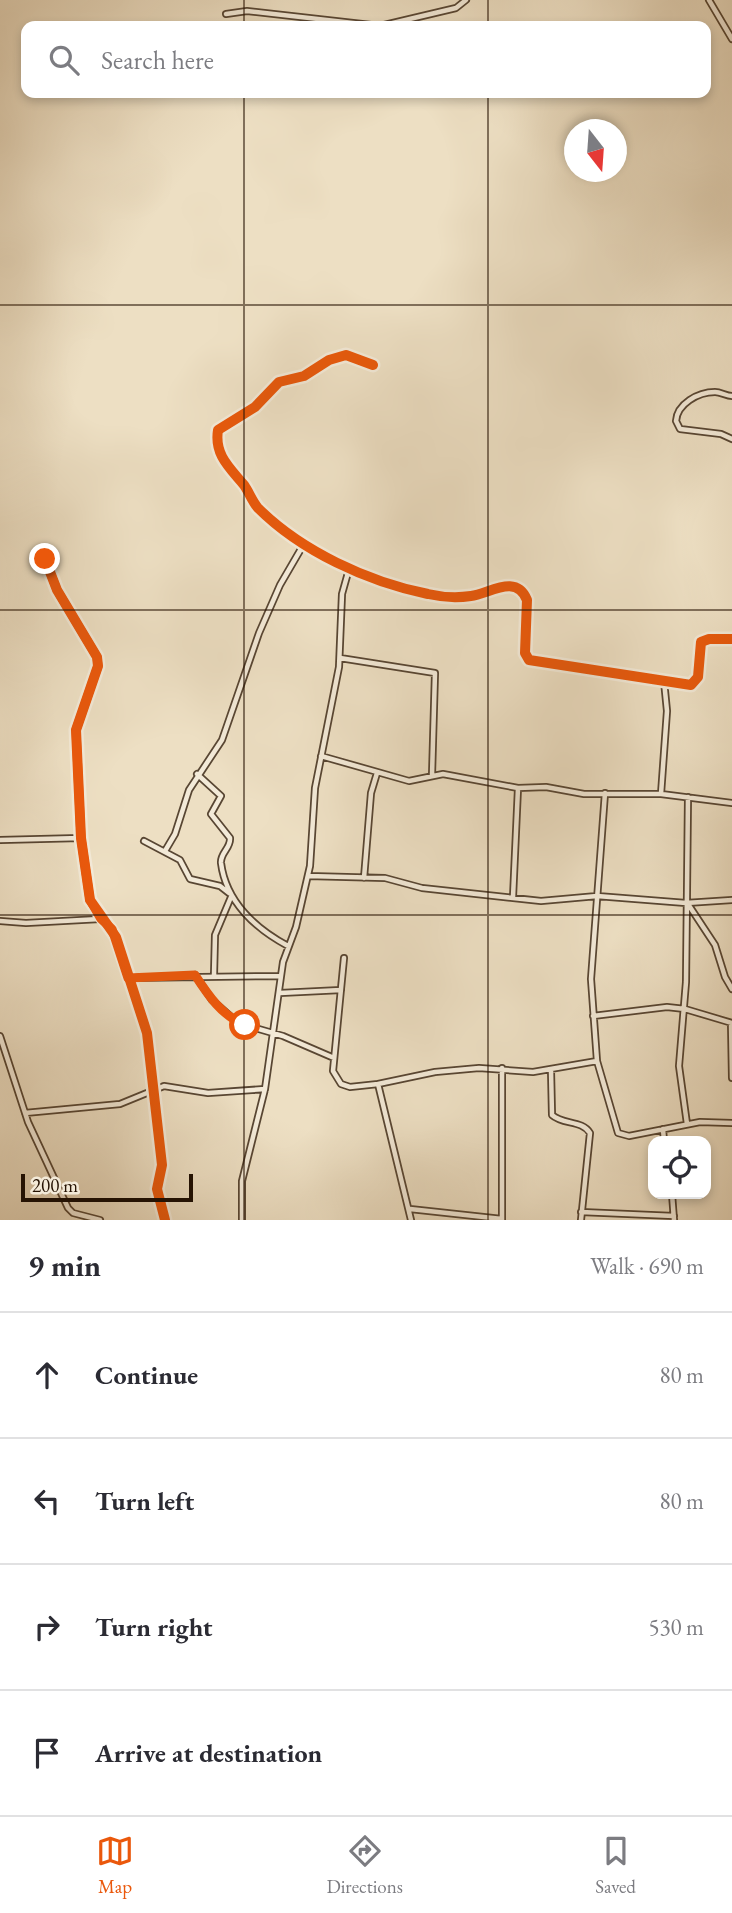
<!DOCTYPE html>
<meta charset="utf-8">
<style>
:root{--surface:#fff;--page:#f7f7f7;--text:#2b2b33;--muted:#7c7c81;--line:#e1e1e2;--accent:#ea580c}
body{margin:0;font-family:"EB Garamond",serif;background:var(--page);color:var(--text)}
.controls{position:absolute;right:21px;bottom:21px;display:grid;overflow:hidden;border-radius:14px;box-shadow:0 4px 10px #0003}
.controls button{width:63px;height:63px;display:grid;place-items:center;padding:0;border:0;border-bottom:2px solid var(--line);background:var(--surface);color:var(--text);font:35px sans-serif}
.compass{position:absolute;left:564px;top:119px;width:63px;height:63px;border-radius:50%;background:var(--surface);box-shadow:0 4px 10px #0003;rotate:163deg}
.scale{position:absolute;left:21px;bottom:18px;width:172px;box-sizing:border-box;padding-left:7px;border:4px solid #261303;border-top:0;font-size:19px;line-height:24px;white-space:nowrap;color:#261303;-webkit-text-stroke:5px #f3ead8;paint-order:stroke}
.stop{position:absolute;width:21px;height:21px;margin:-16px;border:5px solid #ea580c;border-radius:50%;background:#fff}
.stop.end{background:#ea580c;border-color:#fff;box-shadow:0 2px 7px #0008}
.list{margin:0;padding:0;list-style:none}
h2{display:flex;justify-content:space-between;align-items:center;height:91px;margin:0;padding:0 28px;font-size:30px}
h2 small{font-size:23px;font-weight:400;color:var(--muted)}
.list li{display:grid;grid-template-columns:46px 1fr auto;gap:21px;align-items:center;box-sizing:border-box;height:126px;padding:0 28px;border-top:2px solid var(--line)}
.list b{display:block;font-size:26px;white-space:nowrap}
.list em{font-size:23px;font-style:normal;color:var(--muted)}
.icon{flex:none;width:38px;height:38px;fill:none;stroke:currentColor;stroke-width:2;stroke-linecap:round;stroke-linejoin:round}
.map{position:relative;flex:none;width:732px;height:1220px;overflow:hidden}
.search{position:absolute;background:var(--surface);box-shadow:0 4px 10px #0003;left:21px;right:21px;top:21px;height:77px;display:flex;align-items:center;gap:18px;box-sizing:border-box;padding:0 24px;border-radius:14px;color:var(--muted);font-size:26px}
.sheet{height:595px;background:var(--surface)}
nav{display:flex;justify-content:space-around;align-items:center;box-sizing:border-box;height:98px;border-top:2px solid var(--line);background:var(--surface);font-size:19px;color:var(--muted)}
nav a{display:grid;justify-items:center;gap:4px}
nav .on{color:var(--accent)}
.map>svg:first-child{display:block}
</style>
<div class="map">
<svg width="732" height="1220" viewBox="0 0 732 1220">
<rect width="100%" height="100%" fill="#eddfc3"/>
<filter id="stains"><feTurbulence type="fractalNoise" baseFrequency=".00286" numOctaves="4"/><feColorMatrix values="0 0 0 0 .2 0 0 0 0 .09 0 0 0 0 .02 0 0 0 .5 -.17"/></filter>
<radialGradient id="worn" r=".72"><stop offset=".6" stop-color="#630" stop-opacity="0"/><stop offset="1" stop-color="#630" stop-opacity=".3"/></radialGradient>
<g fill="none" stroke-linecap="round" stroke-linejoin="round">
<g stroke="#584633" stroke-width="8">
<path id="street" d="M709 0 732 39
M226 14 247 11 380 26 456 8 466 0
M373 365 346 355 329 360 304 376 279 382 255 407 218 430C214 455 230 468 244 485 249 492 252 501 258 508 301 551 368 582 428 594 441 597 457 598 471 596 489 594 516 573 527 600L525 653 529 660 691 685 698 677 701 642 709 639H732
M732 396C726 396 721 392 715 392 698 392 677 404 676 421L680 429 721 434 732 439
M45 559 57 590 97 657 98 666 76 730 81 838 90 900 116 937 147 1033 162 1165 157 1189 165 1220
M340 658 435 673 432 775
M321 756 409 781 443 774 518 788 546 787 584 794H661L732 803
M197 774 221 796 211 814 230 838C231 848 220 853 221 863 226 902 256 929 288 946
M605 793 591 979 597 1061 618 1133 629 1136 700 1122 732 1123
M661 794 667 711 664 681
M0 840 81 838
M144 841 180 860 190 879 220 886 229 893
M165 851 175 834 189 790 222 740 259 633 280 585 305 542
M308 876 385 878 422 888 541 901 597 896 686 903 732 900
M364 878 371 793 377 773
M513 897 518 788
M688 904 715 945 725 977 732 989
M0 921 26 923 100 919
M344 958 333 1071 341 1084 350 1087 378 1084 435 1072 479 1068 533 1072 597 1061
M195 975 212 1000 238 1023 283 1036 334 1058
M214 975 215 935 231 897
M128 978 281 976
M280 993 341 990
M593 1016 667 1007 685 1009 732 1023
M731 1023 732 1078
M0 1036 28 1122 68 1208 73 1213 100 1220
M502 1068V1220
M551 1070 552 1115C563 1125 582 1120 590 1133L581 1220
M378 1084 411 1220
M25 1113 120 1104 164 1086 208 1093 265 1089
M687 1124 679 1066 686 982 688 797
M663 1129 664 1141
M672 1194 674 1220
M410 1209 502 1219
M581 1212 674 1216
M242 1220V1181L265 1089 283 962 296 927 310 866 315 788 339 667 342 594 349 569"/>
</g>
<use href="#street" stroke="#f3ead8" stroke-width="4.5"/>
<g stroke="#f3ead8" stroke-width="15">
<path id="cycleway" d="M373 365 346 355 329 360 304 376 279 382 255 407 218 430C214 455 230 468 244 485 249 492 252 501 258 508 301 551 368 582 428 594 441 597 457 598 471 596 489 594 516 573 527 600L525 653 529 660 691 685 698 677 701 642 709 639H732
M45 559 57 590 97 657 98 666 76 730 81 838 90 900 116 937 147 1033 162 1165 157 1189 165 1220"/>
</g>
<use href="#cycleway" stroke="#e8590c" stroke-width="10"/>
</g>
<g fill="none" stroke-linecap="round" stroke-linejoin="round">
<path stroke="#ea580c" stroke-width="9" d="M45 559 57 590 97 657 98 666 76 730 81 838 90 900 101 919 112 929 128 978 195 975C208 995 222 1016 245 1025"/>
</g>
<path fill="none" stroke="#261303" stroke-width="2" stroke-opacity="0.55" d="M244 0V26M488 0V26M244 93V1220M488 93V1220M0 305H732M0 610H732M0 915H732"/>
<rect width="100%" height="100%" filter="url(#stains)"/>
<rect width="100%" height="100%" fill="url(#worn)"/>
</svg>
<div class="controls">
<button><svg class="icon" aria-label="locate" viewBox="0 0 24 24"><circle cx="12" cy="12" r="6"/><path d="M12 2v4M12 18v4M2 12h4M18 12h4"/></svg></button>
</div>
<svg class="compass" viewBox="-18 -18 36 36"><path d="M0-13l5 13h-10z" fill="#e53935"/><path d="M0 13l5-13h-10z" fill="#7c7c81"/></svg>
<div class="scale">200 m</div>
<div class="stop" style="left:245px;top:1025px"></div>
<div class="stop end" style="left:45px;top:559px"></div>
<div class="search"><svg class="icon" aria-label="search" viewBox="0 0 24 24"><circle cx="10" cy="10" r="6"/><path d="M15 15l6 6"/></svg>Search here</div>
</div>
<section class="sheet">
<h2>9 min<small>Walk · 690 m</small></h2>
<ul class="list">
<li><svg class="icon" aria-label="ahead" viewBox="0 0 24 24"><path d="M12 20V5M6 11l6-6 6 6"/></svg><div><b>Continue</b></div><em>80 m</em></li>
<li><svg class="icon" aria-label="left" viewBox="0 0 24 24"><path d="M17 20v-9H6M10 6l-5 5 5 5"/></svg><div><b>Turn left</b></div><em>80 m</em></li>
<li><svg class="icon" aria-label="right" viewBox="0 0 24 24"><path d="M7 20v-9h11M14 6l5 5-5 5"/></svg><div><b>Turn right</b></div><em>530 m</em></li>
<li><svg class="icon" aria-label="arrive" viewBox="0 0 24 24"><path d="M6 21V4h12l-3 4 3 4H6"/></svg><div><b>Arrive at destination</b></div></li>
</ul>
</section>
<nav>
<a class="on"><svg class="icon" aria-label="map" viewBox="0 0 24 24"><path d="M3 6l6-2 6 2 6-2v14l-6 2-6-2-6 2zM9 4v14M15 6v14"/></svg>Map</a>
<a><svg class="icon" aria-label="directions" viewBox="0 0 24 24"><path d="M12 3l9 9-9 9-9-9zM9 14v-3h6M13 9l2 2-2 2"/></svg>Directions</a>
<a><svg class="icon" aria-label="saved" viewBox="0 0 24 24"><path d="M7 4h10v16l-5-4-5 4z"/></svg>Saved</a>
</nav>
